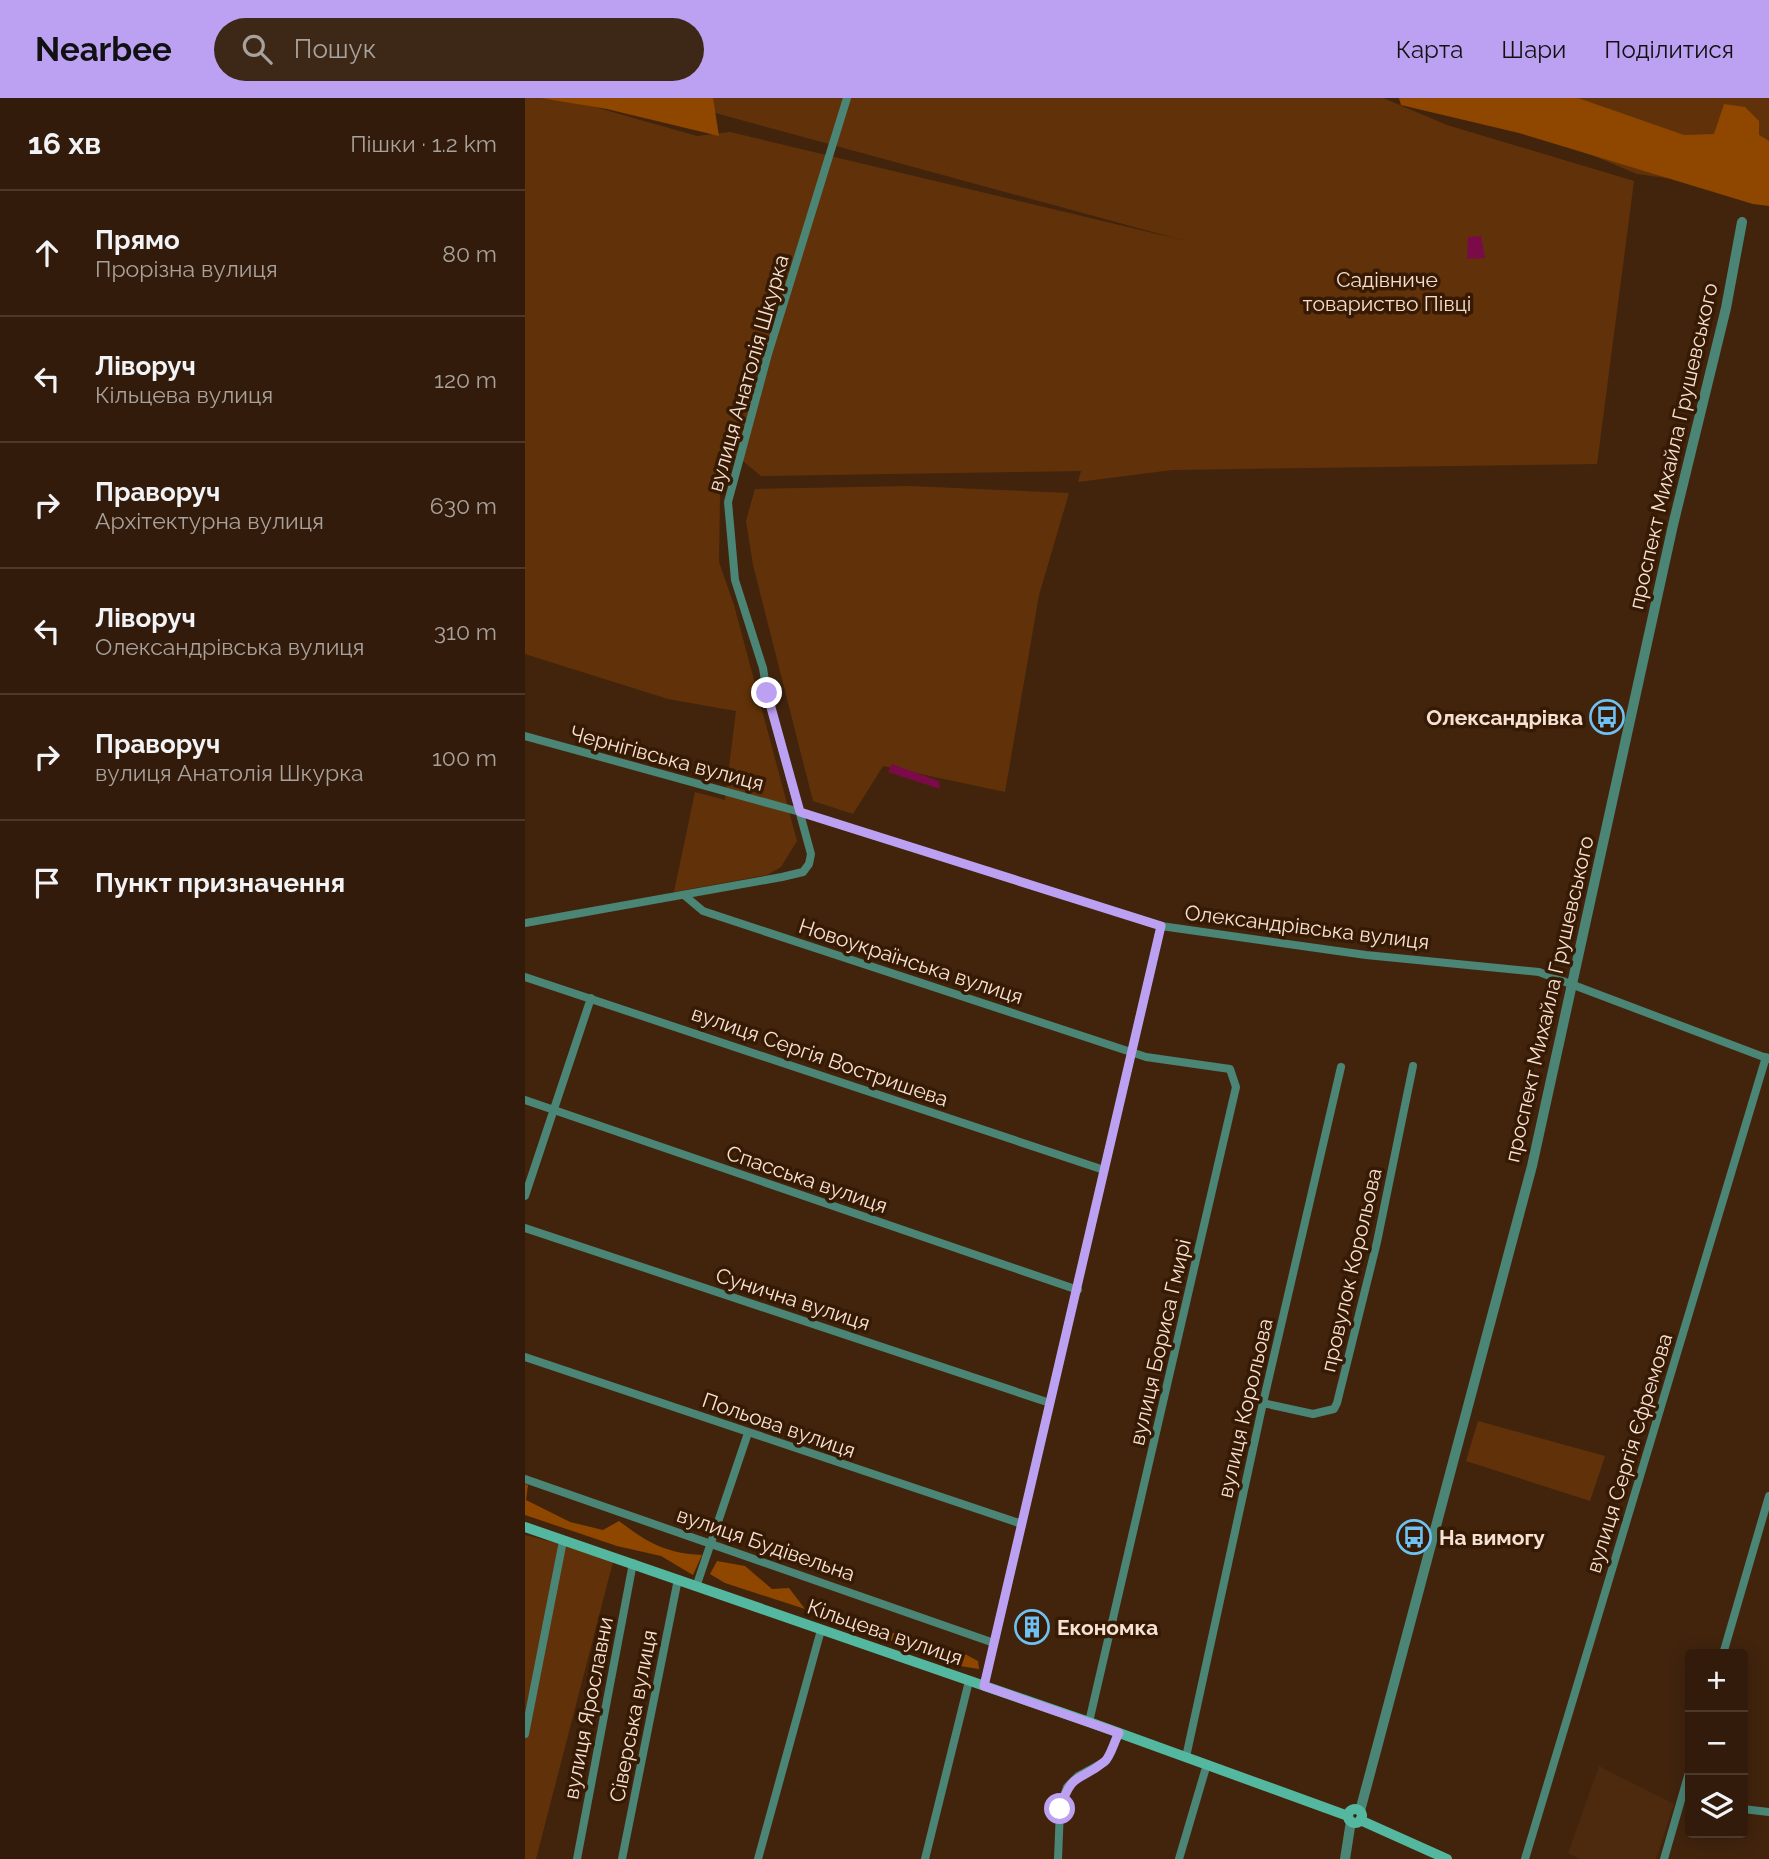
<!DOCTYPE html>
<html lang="uk">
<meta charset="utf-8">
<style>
:root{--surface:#321b0a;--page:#3d2818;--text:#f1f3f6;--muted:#a8a19c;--line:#4d392b;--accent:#bca0f2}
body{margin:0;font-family:Raleway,sans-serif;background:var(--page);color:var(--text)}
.controls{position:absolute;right:21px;bottom:21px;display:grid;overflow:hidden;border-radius:7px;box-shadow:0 4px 18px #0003}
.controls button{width:63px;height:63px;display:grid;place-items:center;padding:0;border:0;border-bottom:2px solid var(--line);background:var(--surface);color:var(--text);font:35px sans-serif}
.stop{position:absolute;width:21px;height:21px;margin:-16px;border:5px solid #bca0f2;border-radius:50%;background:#fff}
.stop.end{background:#bca0f2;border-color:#fff;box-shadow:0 2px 7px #0008}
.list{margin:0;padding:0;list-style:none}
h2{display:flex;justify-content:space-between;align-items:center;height:91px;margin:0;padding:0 28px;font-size:30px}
h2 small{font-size:23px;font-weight:400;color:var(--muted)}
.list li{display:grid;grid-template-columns:46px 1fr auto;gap:21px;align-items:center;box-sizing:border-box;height:126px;padding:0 28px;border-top:2px solid var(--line)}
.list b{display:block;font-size:26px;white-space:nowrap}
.list p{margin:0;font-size:23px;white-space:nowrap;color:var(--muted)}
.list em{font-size:23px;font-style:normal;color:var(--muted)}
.icon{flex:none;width:38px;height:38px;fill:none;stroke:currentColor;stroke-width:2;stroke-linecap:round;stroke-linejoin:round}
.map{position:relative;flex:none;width:1244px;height:1761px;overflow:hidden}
header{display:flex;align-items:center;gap:42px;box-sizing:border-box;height:98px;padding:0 35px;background:var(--accent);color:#111}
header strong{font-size:33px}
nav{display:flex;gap:38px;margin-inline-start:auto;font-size:24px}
.search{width:490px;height:63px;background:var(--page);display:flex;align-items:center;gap:18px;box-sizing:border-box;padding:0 24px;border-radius:38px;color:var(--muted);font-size:26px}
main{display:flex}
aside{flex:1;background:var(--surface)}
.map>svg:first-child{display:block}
</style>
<header>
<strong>Nearbee</strong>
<div class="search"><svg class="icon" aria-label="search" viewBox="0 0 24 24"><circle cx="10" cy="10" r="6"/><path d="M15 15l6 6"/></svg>Пошук</div>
<nav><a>Карта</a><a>Шари</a><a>Поділитися</a></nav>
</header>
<main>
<aside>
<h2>16 хв<small>Пішки · 1.2 km</small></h2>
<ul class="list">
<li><svg class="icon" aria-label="ahead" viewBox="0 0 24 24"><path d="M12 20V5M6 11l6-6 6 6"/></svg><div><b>Прямо</b><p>Прорізна вулиця</p></div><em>80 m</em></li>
<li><svg class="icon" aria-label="left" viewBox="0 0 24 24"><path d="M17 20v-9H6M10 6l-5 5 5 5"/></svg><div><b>Ліворуч</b><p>Кільцева вулиця</p></div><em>120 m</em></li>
<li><svg class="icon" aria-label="right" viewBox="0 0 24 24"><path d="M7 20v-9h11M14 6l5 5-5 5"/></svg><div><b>Праворуч</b><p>Архітектурна вулиця</p></div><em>630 m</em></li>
<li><svg class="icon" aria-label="left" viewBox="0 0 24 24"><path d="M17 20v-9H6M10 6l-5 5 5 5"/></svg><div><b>Ліворуч</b><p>Олександрівська вулиця</p></div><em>310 m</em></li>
<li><svg class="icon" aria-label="right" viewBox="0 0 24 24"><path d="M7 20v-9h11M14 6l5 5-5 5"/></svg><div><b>Праворуч</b><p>вулиця Анатолія Шкурка</p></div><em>100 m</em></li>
<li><svg class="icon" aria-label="arrive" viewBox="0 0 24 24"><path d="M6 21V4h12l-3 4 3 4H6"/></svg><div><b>Пункт призначення</b></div></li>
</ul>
</aside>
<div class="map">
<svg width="1244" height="1761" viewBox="0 0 1244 1761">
<rect width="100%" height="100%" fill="#42240d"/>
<path fill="#4d290d" d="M1074 1668 1149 1706 1131 1761H1054L1043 1755Z"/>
<path fill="#61320a" d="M0 0H21L66 8 172 38 205 34 657 142 135 0H858L922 27 1109 83 1072 366 647 372 553 384 556 373 236 378 207 354 195 394 194 464 209 507 272 743 256 769 242 777 149 794 170 694 200 702 211 613 143 601 0 556Z
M931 0H1244V94L1112 76Z
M385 388 544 395 514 497 480 694 358 668 328 716 288 703 228 467 221 423 230 391Z
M953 1323 1080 1358 1065 1403 941 1363Z
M0 1437 89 1460 11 1761H0Z"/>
<path fill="#8f4700" d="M16 0H188L194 38 82 11Z
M874 0H1053L1159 37 1189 36 1199 6 1220 9 1234 23V37L1244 43V108L1228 106 994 35 876 7Z
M0 1386 3 1387 1 1402 45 1424 78 1432 94 1423C123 1445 140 1455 177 1457L168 1477 136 1458 92 1448 0 1417Z
M192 1463 220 1468 247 1491 264 1490 280 1511 200 1485 185 1476Z
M303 1514 323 1521H339L357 1535H371L382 1542 400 1546 392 1552 301 1520Z
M438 1555 453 1563 454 1571 435 1568 433 1564Z"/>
<path fill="#7b0b48" d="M956 138 960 160 942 161 943 139Z
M367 666 414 683 415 691 363 674Z"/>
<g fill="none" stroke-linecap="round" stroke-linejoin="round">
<path stroke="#4a8576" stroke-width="8" d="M0 638 275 714 636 828 841 857 1014 874 1244 961
M159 797 178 813 621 959 705 971 711 989 564 1624
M0 825 257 779 278 774 284 766 286 756 242 595 238 570 210 482 203 404 243 256 322 0
M0 879 579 1072
M0 1002 553 1192
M0 1098 66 900
M0 1130 525 1305
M0 1259 497 1426
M738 1305 788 1316 809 1311 812 1305 852 1144 888 968
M0 1381 469 1545
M171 1489 223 1335
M1198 1556 1244 1398
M459 1588 636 828
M0 1636 38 1443
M661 1659 738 1305 816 969
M1218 1711 1244 1714
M52 1761 108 1465
M97 1761 153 1481
M233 1761 296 1532
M400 1761 444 1583
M533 1761 535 1711 542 1689 553 1678 581 1663 594 1635
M654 1761 682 1666
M1000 1761 1241 959
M1139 1761 1165 1671"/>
<path stroke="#4a8576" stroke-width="10" d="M835 1713 1007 1068 1148 427 1201 210 1217 124
M820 1761 826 1723"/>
<path stroke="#53b89f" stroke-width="10" d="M0 1429 564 1624 823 1718
M823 1718a7 7 0 1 1 14 0a7 7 0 1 1-14 0Z
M835 1722 922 1761"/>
</g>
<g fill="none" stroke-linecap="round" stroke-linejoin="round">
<path stroke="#bca0f2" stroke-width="9" d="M242 595 275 714 636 828 459 1588 594 1635C589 1643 586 1659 579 1664 553 1685 547 1673 535 1711"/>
</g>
<defs>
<g id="bus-ring" transform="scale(1.75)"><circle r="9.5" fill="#371a04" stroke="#6dc2f3" stroke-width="1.5"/><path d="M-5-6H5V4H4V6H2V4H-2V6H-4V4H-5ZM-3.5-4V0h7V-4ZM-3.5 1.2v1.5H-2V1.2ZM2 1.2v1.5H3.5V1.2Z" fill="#6dc2f3"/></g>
<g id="building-ring" transform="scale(1.75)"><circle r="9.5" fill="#371a04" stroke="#6dc2f3" stroke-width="1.5"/><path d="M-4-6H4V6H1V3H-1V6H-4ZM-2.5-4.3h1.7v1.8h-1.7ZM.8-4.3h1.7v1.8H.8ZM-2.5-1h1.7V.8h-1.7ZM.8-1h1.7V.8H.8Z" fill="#6dc2f3"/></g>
</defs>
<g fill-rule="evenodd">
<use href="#bus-ring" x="1082" y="619"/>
<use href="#bus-ring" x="889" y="1439"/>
<use href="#building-ring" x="507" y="1529"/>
</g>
<g text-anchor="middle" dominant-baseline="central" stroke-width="7" stroke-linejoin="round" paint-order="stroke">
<g font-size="21" fill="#f6ddcc" stroke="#371a04">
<text x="862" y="181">Садівниче<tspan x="862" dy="24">товариство Півці</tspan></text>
</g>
<g font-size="21" fill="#f6e2d5" stroke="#371a04">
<text transform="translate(223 275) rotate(-74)">вулиця Анатолія Шкурка</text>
<text transform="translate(1148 348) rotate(-77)">проспект Михайла Грушевського</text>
<text transform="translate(142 660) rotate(15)">Чернігівська вулиця</text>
<text transform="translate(782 829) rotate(7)">Олександрівська вулиця</text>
<text transform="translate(386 863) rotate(18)">Новоукраїнська вулиця</text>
<text transform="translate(1024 901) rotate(-77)">проспект Михайла Грушевського</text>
<text transform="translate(295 958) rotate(19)">вулиця Сергія Востришева</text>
<text transform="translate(282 1081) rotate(19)">Спасська вулиця</text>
<text transform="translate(826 1172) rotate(-77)">провулок Корольова</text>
<text transform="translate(268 1201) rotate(18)">Сунична вулиця</text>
<text transform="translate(635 1244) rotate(-77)">вулиця Бориса Гмирі</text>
<text transform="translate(720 1310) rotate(-77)">вулиця Корольова</text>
<text transform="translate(254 1327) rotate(19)">Польова вулиця</text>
<text transform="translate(1104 1355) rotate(-73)">вулиця Сергія Єфремова</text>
<text transform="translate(241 1446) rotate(19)">вулиця Будівельна</text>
<text transform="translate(360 1534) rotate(19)">Кільцева вулиця</text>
<text transform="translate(63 1610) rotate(-79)">вулиця Ярославни</text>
<text transform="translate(108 1618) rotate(-79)">Сіверська вулиця</text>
</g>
<g font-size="21" font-weight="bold" fill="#f6e2d5" stroke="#371a04" text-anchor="start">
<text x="1058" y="619" text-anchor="end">Олександрівка</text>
<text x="914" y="1439">На вимогу</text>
<text x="532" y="1529">Економка</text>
</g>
</g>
</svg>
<div class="controls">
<button>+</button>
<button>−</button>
<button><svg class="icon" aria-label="layers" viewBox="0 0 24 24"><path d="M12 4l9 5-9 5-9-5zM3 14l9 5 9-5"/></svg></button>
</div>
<div class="stop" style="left:535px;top:1711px"></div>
<div class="stop end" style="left:242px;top:595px"></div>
</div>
</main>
